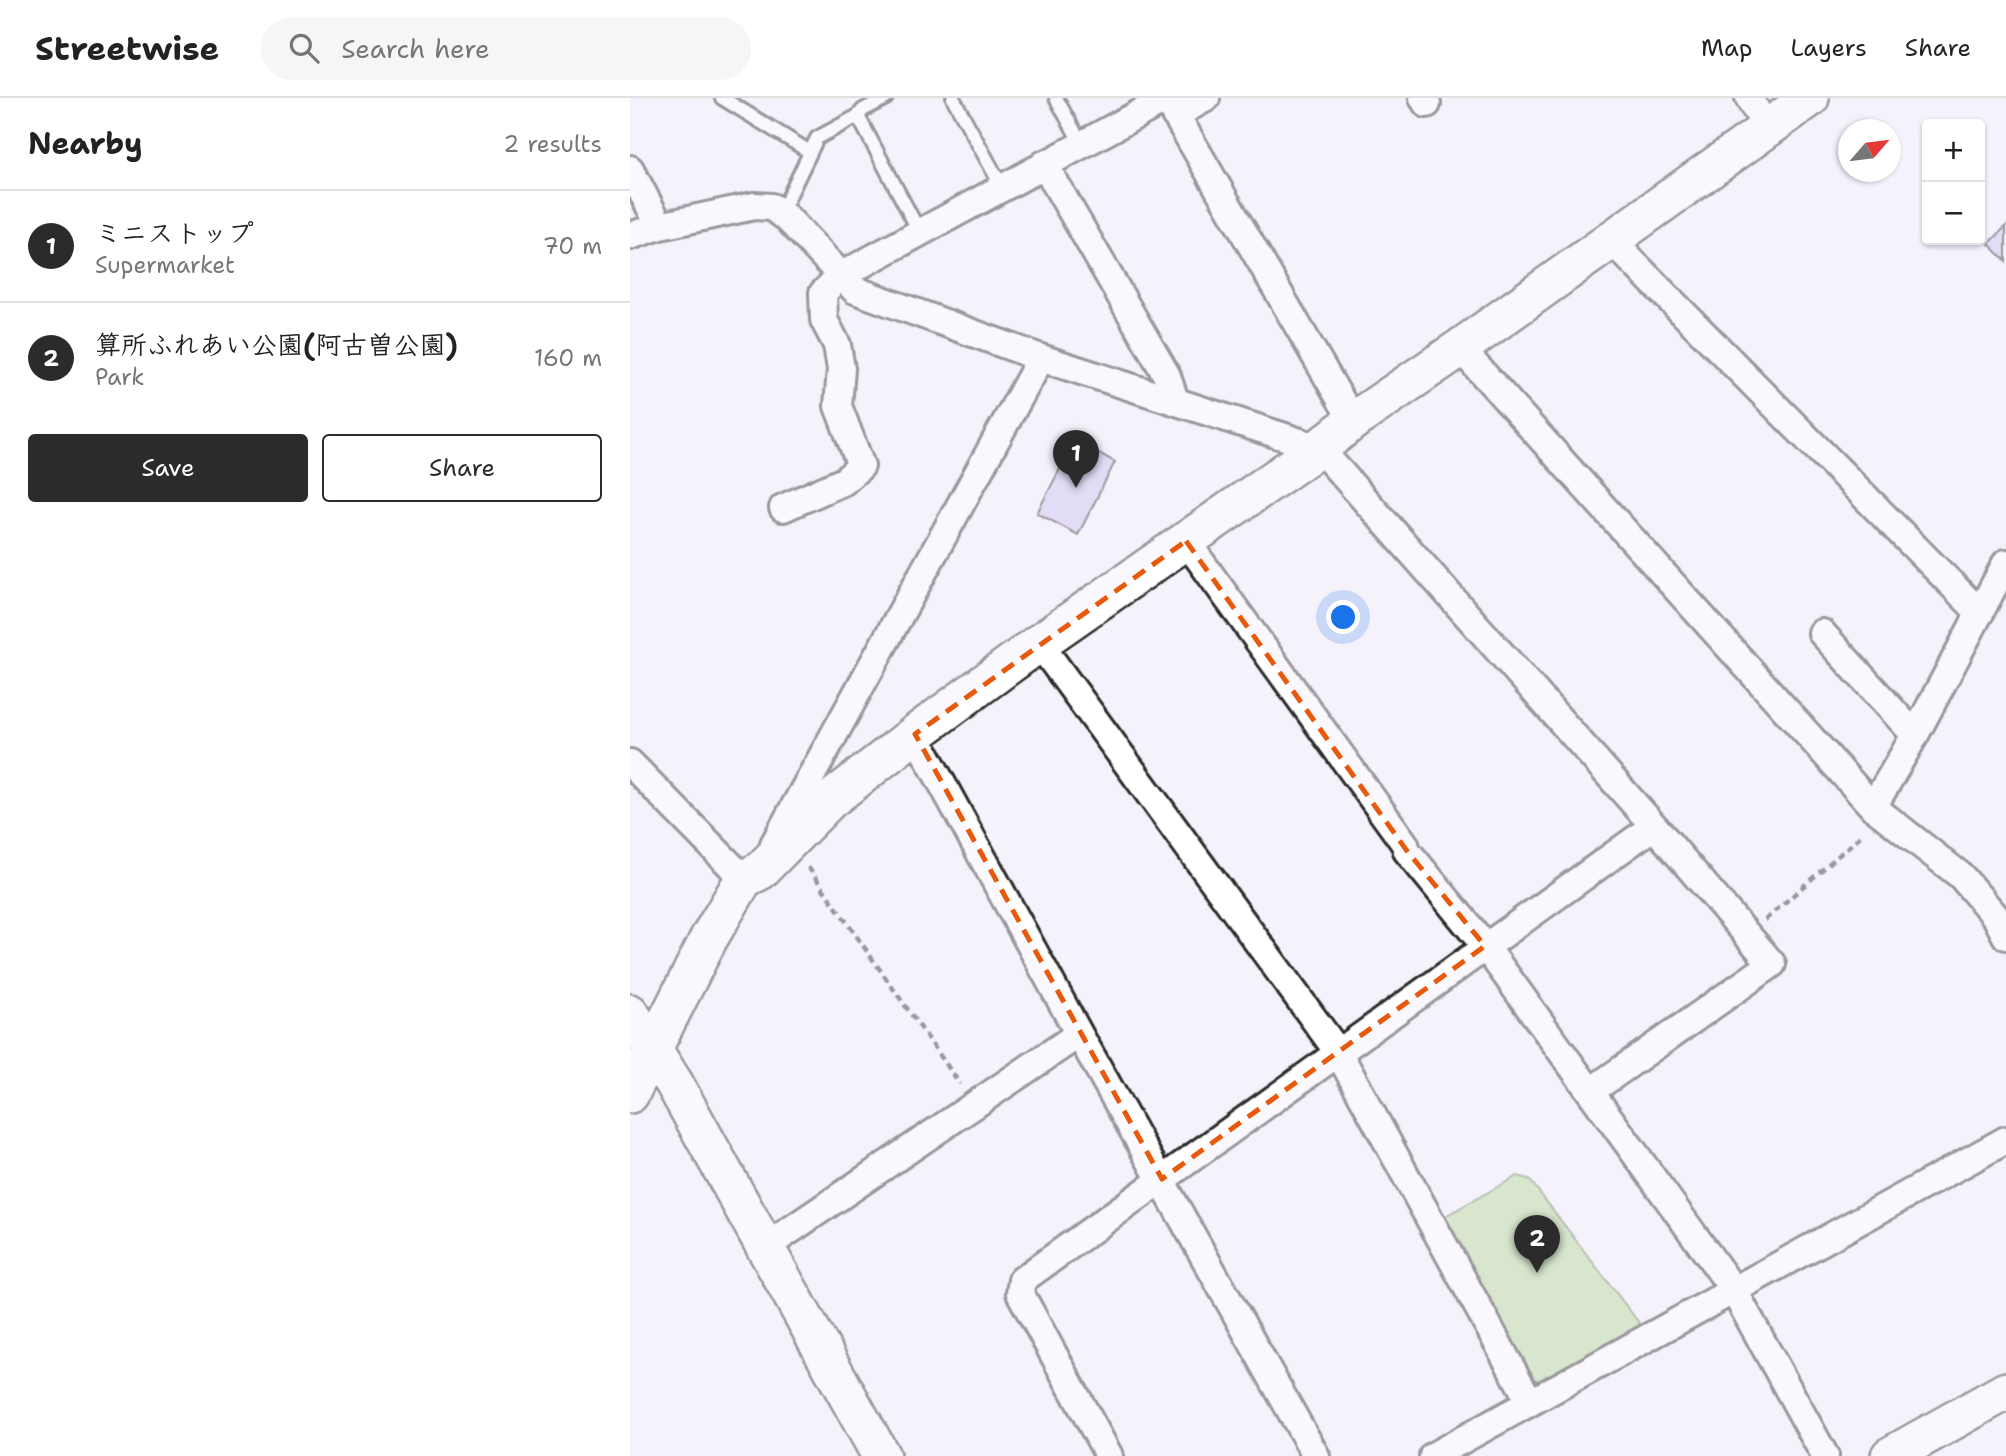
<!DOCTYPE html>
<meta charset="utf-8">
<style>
:root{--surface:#fff;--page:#f6f6f6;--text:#222;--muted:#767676;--line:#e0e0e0;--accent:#2b2b2b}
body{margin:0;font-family:"Shantell Sans","Klee One",sans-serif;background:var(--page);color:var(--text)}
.controls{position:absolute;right:21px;top:21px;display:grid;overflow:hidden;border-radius:7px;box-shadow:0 2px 5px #0004}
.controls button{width:63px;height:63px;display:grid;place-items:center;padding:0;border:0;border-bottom:2px solid var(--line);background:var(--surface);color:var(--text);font:35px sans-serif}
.compass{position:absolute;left:1208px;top:21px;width:63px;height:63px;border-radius:50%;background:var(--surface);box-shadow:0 2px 5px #0004;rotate:62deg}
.you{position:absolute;left:714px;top:520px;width:24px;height:24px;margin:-18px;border:5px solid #fff;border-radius:50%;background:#1a73e8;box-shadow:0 0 0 10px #1a73e833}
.badge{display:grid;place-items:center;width:46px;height:46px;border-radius:50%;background:var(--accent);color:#fff;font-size:23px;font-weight:700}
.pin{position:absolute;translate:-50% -58px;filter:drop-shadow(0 2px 4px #0008)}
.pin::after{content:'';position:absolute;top:37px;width:24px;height:21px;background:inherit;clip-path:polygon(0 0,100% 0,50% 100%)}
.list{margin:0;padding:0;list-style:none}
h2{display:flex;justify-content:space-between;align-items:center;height:91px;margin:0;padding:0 28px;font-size:30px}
h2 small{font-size:23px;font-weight:400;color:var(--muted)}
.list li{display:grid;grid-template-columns:46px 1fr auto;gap:21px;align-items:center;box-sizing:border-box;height:112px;padding:0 28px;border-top:2px solid var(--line)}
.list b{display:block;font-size:26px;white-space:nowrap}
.list p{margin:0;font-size:23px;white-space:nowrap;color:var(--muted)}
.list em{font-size:23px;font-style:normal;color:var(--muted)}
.actions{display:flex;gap:14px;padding:21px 28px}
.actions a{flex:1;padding:16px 0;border:2px solid var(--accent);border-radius:7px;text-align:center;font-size:24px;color:var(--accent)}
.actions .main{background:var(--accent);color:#fff}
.icon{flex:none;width:38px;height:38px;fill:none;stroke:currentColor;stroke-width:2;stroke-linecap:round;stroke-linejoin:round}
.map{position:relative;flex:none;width:1376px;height:1358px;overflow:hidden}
header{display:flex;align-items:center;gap:42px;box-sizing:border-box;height:98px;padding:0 35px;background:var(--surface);border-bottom:2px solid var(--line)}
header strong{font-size:33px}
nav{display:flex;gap:38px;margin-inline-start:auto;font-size:24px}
.search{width:490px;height:63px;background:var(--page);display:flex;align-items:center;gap:18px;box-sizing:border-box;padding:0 24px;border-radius:38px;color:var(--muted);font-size:26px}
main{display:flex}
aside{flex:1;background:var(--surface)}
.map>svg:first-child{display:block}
</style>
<header>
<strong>Streetwise</strong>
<div class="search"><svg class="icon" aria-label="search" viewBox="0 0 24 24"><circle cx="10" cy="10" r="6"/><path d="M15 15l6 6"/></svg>Search here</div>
<nav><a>Map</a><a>Layers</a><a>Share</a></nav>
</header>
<main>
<aside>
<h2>Nearby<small>2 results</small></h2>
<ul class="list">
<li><span class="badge">1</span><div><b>ミニストップ</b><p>Supermarket</p></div><em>70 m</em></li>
<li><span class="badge">2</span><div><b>算所ふれあい公園(阿古曽公園)</b><p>Park</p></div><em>160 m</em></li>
</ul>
<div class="actions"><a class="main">Save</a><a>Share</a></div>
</aside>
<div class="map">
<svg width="1376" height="1358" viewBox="0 0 1376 1358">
<rect width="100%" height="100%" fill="#f5f2fc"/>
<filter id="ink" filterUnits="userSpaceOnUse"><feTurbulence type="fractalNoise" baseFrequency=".0143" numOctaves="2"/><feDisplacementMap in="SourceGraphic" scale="14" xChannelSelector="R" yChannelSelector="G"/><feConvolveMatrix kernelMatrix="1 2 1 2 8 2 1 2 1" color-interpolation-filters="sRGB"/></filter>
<g filter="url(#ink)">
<path fill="#b1d895" stroke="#6e8260" stroke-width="2" d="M887 1078 899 1081 1013 1230 914 1285 901 1280 812 1120Z"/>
<path fill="#cdc0f1" stroke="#2b2b2b" stroke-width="2" d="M1376 128V163L1359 146Z
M445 342 485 364 448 437 407 415Z"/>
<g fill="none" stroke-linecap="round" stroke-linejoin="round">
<g stroke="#2b2b2b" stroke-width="18">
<path id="lane" d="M92 0 180 54
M323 0 372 89
M426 0 452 47
M228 18 233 12 256 0
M151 115 187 40 228 18 290 135"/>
</g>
<g stroke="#2b2b2b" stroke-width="32">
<path id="street" d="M536 0 723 323
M793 0 797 6
M1119 0 1137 30
M545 17 576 0
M414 66 537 278 545 303
M0 71 30 128 124 108 142 109 157 120 225 192 411 260 689 350 1024 728 392 1182 390 1195 479 1358
M0 138 30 128
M981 142 1350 515
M830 250 1243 709 1331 778 1366 819 1376 838
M153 410 214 383 231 368 208 308 211 271 207 247 194 222 193 195 210 178 536 1
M556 443 775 746 777 753 855 848 1103 1191 1195 1358
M1192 535 1285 637
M409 545 708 954 900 1304
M285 636 449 936 686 1358
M0 665 114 781
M1243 709 1285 637 1376 465
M144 746 411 260
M961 993 1142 866 1024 728
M134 1150 449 936
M803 1358 1376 1042"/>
</g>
<g stroke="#2b2b2b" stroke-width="42">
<path id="secondary" d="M0 915 44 985 251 1358
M0 996 79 840 114 781 130 773 199 703 285 636 409 545 689 350 723 323 830 250 1180 0
M1260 1358 1376 1293"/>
</g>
<path stroke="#2b2b2b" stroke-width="4.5" stroke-dasharray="7 5" stroke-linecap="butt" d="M178 769 330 986
M1135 822 1234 735"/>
<use href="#lane" stroke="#fff" stroke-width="12"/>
<use href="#street" stroke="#fff" stroke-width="26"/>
<use href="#secondary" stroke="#fff" stroke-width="37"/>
</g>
</g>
<path d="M0 0H1376V1358H0ZM556 443 777 753 855 848 532 1081 285 636Z" fill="#f5f2fc" fill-opacity=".55" fill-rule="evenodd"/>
<path fill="none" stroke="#e8590c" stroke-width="5" stroke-dasharray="14 9" stroke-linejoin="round" d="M556 443 777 753 855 848 532 1081 285 636Z"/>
</svg>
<div class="controls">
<button>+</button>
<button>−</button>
</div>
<svg class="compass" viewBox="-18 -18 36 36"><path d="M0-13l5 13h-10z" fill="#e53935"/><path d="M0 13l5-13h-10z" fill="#767676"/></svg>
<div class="you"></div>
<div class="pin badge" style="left:446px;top:390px">1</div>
<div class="pin badge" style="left:907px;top:1175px">2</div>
</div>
</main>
